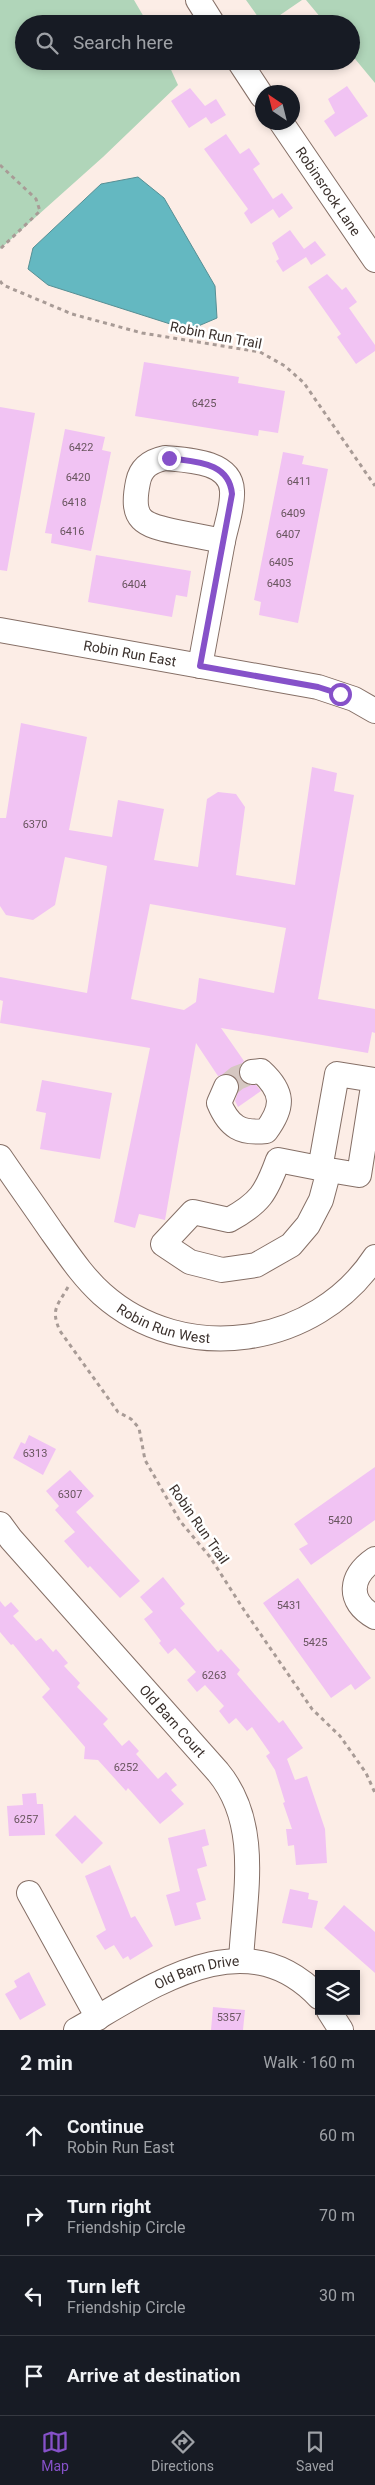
<!DOCTYPE html>
<meta charset="utf-8">
<style>
:root{--surface:#171b24;--page:#242831;--text:#f1f3f6;--muted:#9ea1a6;--line:#363941;--accent:#8651c9}
body{margin:0;font-family:Roboto,sans-serif;background:var(--page);color:var(--text)}
.controls{position:absolute;right:15px;bottom:15px;display:grid;overflow:hidden;border-radius:0px;box-shadow:0 2px 8px #0003}
.controls button{width:45px;height:45px;display:grid;place-items:center;padding:0;border:0;border-bottom:1px solid var(--line);background:var(--surface);color:var(--text);font:25px sans-serif}
.compass{position:absolute;left:255px;top:85px;width:45px;height:45px;border-radius:50%;background:var(--surface);box-shadow:0 2px 8px #0003;rotate:325deg}
.stop{position:absolute;width:15px;height:15px;margin:-11px;border:4px solid #8651c9;border-radius:50%;background:#fff}
.stop.end{background:#8651c9;border-color:#fff;box-shadow:0 1px 5px #0008}
.list{margin:0;padding:0;list-style:none}
h2{display:flex;justify-content:space-between;align-items:center;height:65px;margin:0;padding:0 20px;font-size:21px}
h2 small{font-size:16px;font-weight:400;color:var(--muted)}
.list li{display:grid;grid-template-columns:32px 1fr auto;gap:15px;align-items:center;box-sizing:border-box;height:80px;padding:0 20px;border-top:1px solid var(--line)}
.list b{display:block;font-size:19px;white-space:nowrap}
.list p{margin:0;font-size:16px;white-space:nowrap;color:var(--muted)}
.list em{font-size:16px;font-style:normal;color:var(--muted)}
.icon{flex:none;width:28px;height:28px;fill:none;stroke:currentColor;stroke-width:2;stroke-linecap:round;stroke-linejoin:round}
.map{position:relative;flex:none;width:375px;height:2030px;overflow:hidden}
.search{position:absolute;background:var(--surface);box-shadow:0 2px 8px #0003;left:15px;right:15px;top:15px;height:55px;display:flex;align-items:center;gap:12px;box-sizing:border-box;padding:0 18px;border-radius:28px;color:var(--muted);font-size:19px}
.sheet{height:385px;background:var(--surface)}
nav{display:flex;justify-content:space-around;align-items:center;box-sizing:border-box;height:70px;border-top:1px solid var(--line);background:var(--surface);font-size:14px;color:var(--muted)}
nav a{display:grid;justify-items:center;gap:2px}
nav .on{color:var(--accent)}
.map>svg:first-child{display:block}
</style>
<div class="map">
<svg width="375" height="2030" viewBox="0 0 375 2030">
<rect width="100%" height="100%" fill="#fcede6"/>
<path fill="#b0d5b9" d="M0 0H134L148 24H24V61H167L178 85 103 157 0 249Z
M246 0H302L267 24H263Z
M306 0H375V83L351 54V24H326Z"/>
<path fill="#64b8c1" stroke="#578f94" d="M138 177 164 198 215 286 217 318 189 330 48 285 28 269 33 248 101 184Z"/>
<path fill="#f1c3f3" fill-rule="evenodd" d="M347 86 368 116 335 137 324 121 335 113 328 99Z
M190 88 205 106 216 99 226 115 211 124 206 117 189 128 171 101Z
M226 134 240 154 249 148 260 164 253 169 273 199 282 193 293 208 279 218 273 209 251 224 244 213 248 209 204 149Z
M290 230 304 249 315 241 326 255 311 265 306 257 283 272 276 261 279 259 272 243Z
M327 274 342 290 346 287 357 302 349 308 375 345V351L356 364 337 337 341 334 308 287Z
M144 362 239 377 238 383 285 391 278 433 259 430 258 436 135 416Z
M0 407 35 413 7 571 0 570Z
M65 429 105 437 102 450 111 452 91 551 51 543 52 534 45 533Z
M283 452 304 456 302 464 328 469 298 623 259 615 261 602 254 600Z
M96 555 191 571 187 597 176 595 172 617 88 602Z
M21 723 87 737 69 830 112 837 118 800 164 809 154 860 198 867 207 799 218 792 236 794 245 807 236 875 295 885 312 767 337 773 334 791 354 795 318 999 375 1009V1033L372 1032 368 1053 221 1028 244 1061 239 1067 241 1080 247 1085H256L261 1091 238 1107 235 1101 240 1086 237 1079 231 1074 218 1076 196 1043 165 1220 139 1214 135 1228 114 1222 150 1048 0 1023 3 1001 0 1000V977L87 993 107 866 65 857 55 905 33 920 6 915 0 906V818H6ZM150 904 286 928 274 993 199 978 196 1002 184 1010 131 999Z
M42 1080 112 1093 100 1159 40 1149 46 1113 36 1111Z
M29 1435 56 1449 43 1475 13 1458 21 1442 25 1444Z
M375 1467V1520L311 1565 299 1549 308 1544 294 1524Z
M70 1470 94 1496 76 1512 140 1581 120 1598 90 1566 88 1568 64 1541 75 1532 55 1510 59 1506 46 1491Z
M163 1577 185 1604 180 1608 218 1652 221 1649 240 1670 237 1674 279 1723 283 1720 303 1748 287 1759 295 1780 307 1776 325 1829 327 1863 296 1865 294 1845 288 1846 286 1829H292L283 1803 285 1802 275 1770 266 1756 270 1753 252 1727 247 1731 236 1718 229 1724 219 1711 224 1706 205 1685 197 1692 187 1680 196 1672 175 1648 168 1654 159 1643 161 1641 144 1619 153 1612 140 1597Z
M298 1578 371 1678 355 1690 351 1684 331 1698 263 1603Z
M0 1601 5 1607 11 1602 19 1611 13 1616 36 1641 41 1638 53 1652 56 1649 68 1663 64 1666 80 1683 77 1687 108 1719 103 1724 122 1746 129 1740 139 1751 136 1754 158 1779 166 1772 177 1785 171 1790 184 1804 160 1824 128 1788 126 1791 98 1760 84 1759 85 1747 42 1697 50 1689 13 1644 11 1645 0 1632Z
M36 1793 37 1804H43L45 1835 9 1836 7 1806 23 1805 22 1794Z
M75 1815 103 1843 82 1864 55 1835Z
M205 1829 209 1845 202 1847 207 1866 197 1869 206 1900 196 1903 201 1919 175 1926 166 1895 180 1891 168 1838Z
M110 1865 131 1918 135 1916 153 1946 130 1960 128 1956 123 1959 114 1945 105 1950 96 1936 106 1930 85 1876Z
M290 1889 309 1893 308 1899 318 1901 312 1928 282 1923Z
M344 1905 375 1932V1973L324 1928Z
M29 1972 46 2005 20 2020 5 1994 17 1987 14 1981Z
M213 2007 245 2010 243 2030H211Z"/>
<g fill="none" stroke-linecap="round" stroke-linejoin="round">
<path stroke="#d5c7c1" stroke-width="24" stroke-dasharray="24 12" stroke-linecap="butt" d="M226 1087 237 1078 252 1072"/>
<g stroke="#856f66" stroke-width="26">
<g id="minor">
<path d="M198 0 213 24"/>
<path d="M239 61 262 96"/>
<path id="s1" d="M281 122 375 260"/>
<path d="M165 458C187 460 231 461 232 491 233 507 226 526 223 541 208 538 192 535 177 532 143 525 130 521 138 482 141 467 151 461 165 458Z"/>
<path id="s2" d="M0 630 318 687 354 699 375 711"/>
<path d="M200 666 223 541"/>
<path d="M226 1087 219 1103C229 1127 241 1134 266 1131 284 1107 284 1092 261 1071L252 1072"/>
<path id="s3" d="M0 1157C17 1182 35 1207 52 1232 68 1254 82 1276 102 1294 184 1367 316 1347 375 1257"/>
<path d="M278 1160 329 1170 321 1200 308 1225 291 1245 256 1265 222 1270 190 1262 163 1244 193 1212 229 1220C260 1203 266 1193 278 1160Z"/>
<path d="M320 1169 337 1074 374 1080 359 1175 329 1170"/>
<path id="s4" d="M0 1524 11 1539 218 1772C262 1825 244 1897 241 1961"/>
<path d="M375 1559C350 1576 346 1601 375 1617"/>
<path d="M29 1893 98 2018"/>
<path d="M329 2011 341 2030"/>
<path id="s5" d="M76 2030C149 1989 243 1917 319 1997"/>
</g>
</g>
<path stroke="#a89b96" stroke-width="3" stroke-dasharray="4 4" stroke-linecap="butt" d="M0 165 36 199 40 211 0 249
M0 281 3 285 22 293 72 314 142 333 260 352 285 366 304 383 375 486
M68 1287C58 1305 50 1309 60 1331L118 1412 131 1419 139 1428 145 1460 180 1521 210 1557 244 1610 312 1709 340 1736 366 1773 375 1793"/>
<use href="#minor" stroke="#fff" stroke-width="24"/>
</g>
<g fill="none" stroke-linecap="round" stroke-linejoin="round">
<path stroke="#8651c9" stroke-width="6" d="M169 458C194 462 229 461 232 494L200 666 318 687 340 694"/>
</g>
<g text-anchor="middle" dominant-baseline="central" stroke-width="5" stroke-linejoin="round" paint-order="stroke">
<g font-size="11" fill="#68555e">
<text x="204" y="403">6425</text>
<text x="81" y="447">6422</text>
<text x="78" y="477">6420</text>
<text x="299" y="481">6411</text>
<text x="74" y="502">6418</text>
<text x="293" y="513">6409</text>
<text x="72" y="531">6416</text>
<text x="288" y="534">6407</text>
<text x="281" y="562">6405</text>
<text x="279" y="583">6403</text>
<text x="134" y="584">6404</text>
<text x="35" y="824">6370</text>
<text x="35" y="1453">6313</text>
<text x="70" y="1494">6307</text>
<text x="340" y="1520">5420</text>
<text x="289" y="1605">5431</text>
<text x="315" y="1642">5425</text>
<text x="214" y="1675">6263</text>
<text x="126" y="1767">6252</text>
<text x="26" y="1819">6257</text>
<text x="229" y="2017">5357</text>
</g>
<g font-size="14" fill="#3a302c" stroke="#fff">
<text stroke="none"><textPath href="#s1" startOffset="84">Robinsrock Lane</textPath></text>
<text transform="translate(216 335) rotate(11)">Robin Run Trail</text>
<text stroke="none"><textPath href="#s2" startOffset="132">Robin Run East</textPath></text>
<text stroke="none"><textPath href="#s3" startOffset="241">Robin Run West</textPath></text>
<text transform="translate(199 1524) rotate(55)">Robin Run Trail</text>
<text stroke="none"><textPath href="#s4" startOffset="262">Old Barn Court</textPath></text>
<text stroke="none"><textPath href="#s5" startOffset="135">Old Barn Drive</textPath></text>
</g>
</g>
</svg>
<div class="controls">
<button><svg class="icon" aria-label="layers" viewBox="0 0 24 24"><path d="M12 4l9 5-9 5-9-5zM3 14l9 5 9-5"/></svg></button>
</div>
<svg class="compass" viewBox="-18 -18 36 36"><path d="M0-13l5 13h-10z" fill="#e53935"/><path d="M0 13l5-13h-10z" fill="#9ea1a6"/></svg>
<div class="stop" style="left:340px;top:694px"></div>
<div class="stop end" style="left:169px;top:458px"></div>
<div class="search"><svg class="icon" aria-label="search" viewBox="0 0 24 24"><circle cx="10" cy="10" r="6"/><path d="M15 15l6 6"/></svg>Search here</div>
</div>
<section class="sheet">
<h2>2 min<small>Walk · 160 m</small></h2>
<ul class="list">
<li><svg class="icon" aria-label="ahead" viewBox="0 0 24 24"><path d="M12 20V5M6 11l6-6 6 6"/></svg><div><b>Continue</b><p>Robin Run East</p></div><em>60 m</em></li>
<li><svg class="icon" aria-label="right" viewBox="0 0 24 24"><path d="M7 20v-9h11M14 6l5 5-5 5"/></svg><div><b>Turn right</b><p>Friendship Circle</p></div><em>70 m</em></li>
<li><svg class="icon" aria-label="left" viewBox="0 0 24 24"><path d="M17 20v-9H6M10 6l-5 5 5 5"/></svg><div><b>Turn left</b><p>Friendship Circle</p></div><em>30 m</em></li>
<li><svg class="icon" aria-label="arrive" viewBox="0 0 24 24"><path d="M6 21V4h12l-3 4 3 4H6"/></svg><div><b>Arrive at destination</b></div></li>
</ul>
</section>
<nav>
<a class="on"><svg class="icon" aria-label="map" viewBox="0 0 24 24"><path d="M3 6l6-2 6 2 6-2v14l-6 2-6-2-6 2zM9 4v14M15 6v14"/></svg>Map</a>
<a><svg class="icon" aria-label="directions" viewBox="0 0 24 24"><path d="M12 3l9 9-9 9-9-9zM9 14v-3h6M13 9l2 2-2 2"/></svg>Directions</a>
<a><svg class="icon" aria-label="saved" viewBox="0 0 24 24"><path d="M7 4h10v16l-5-4-5 4z"/></svg>Saved</a>
</nav>
